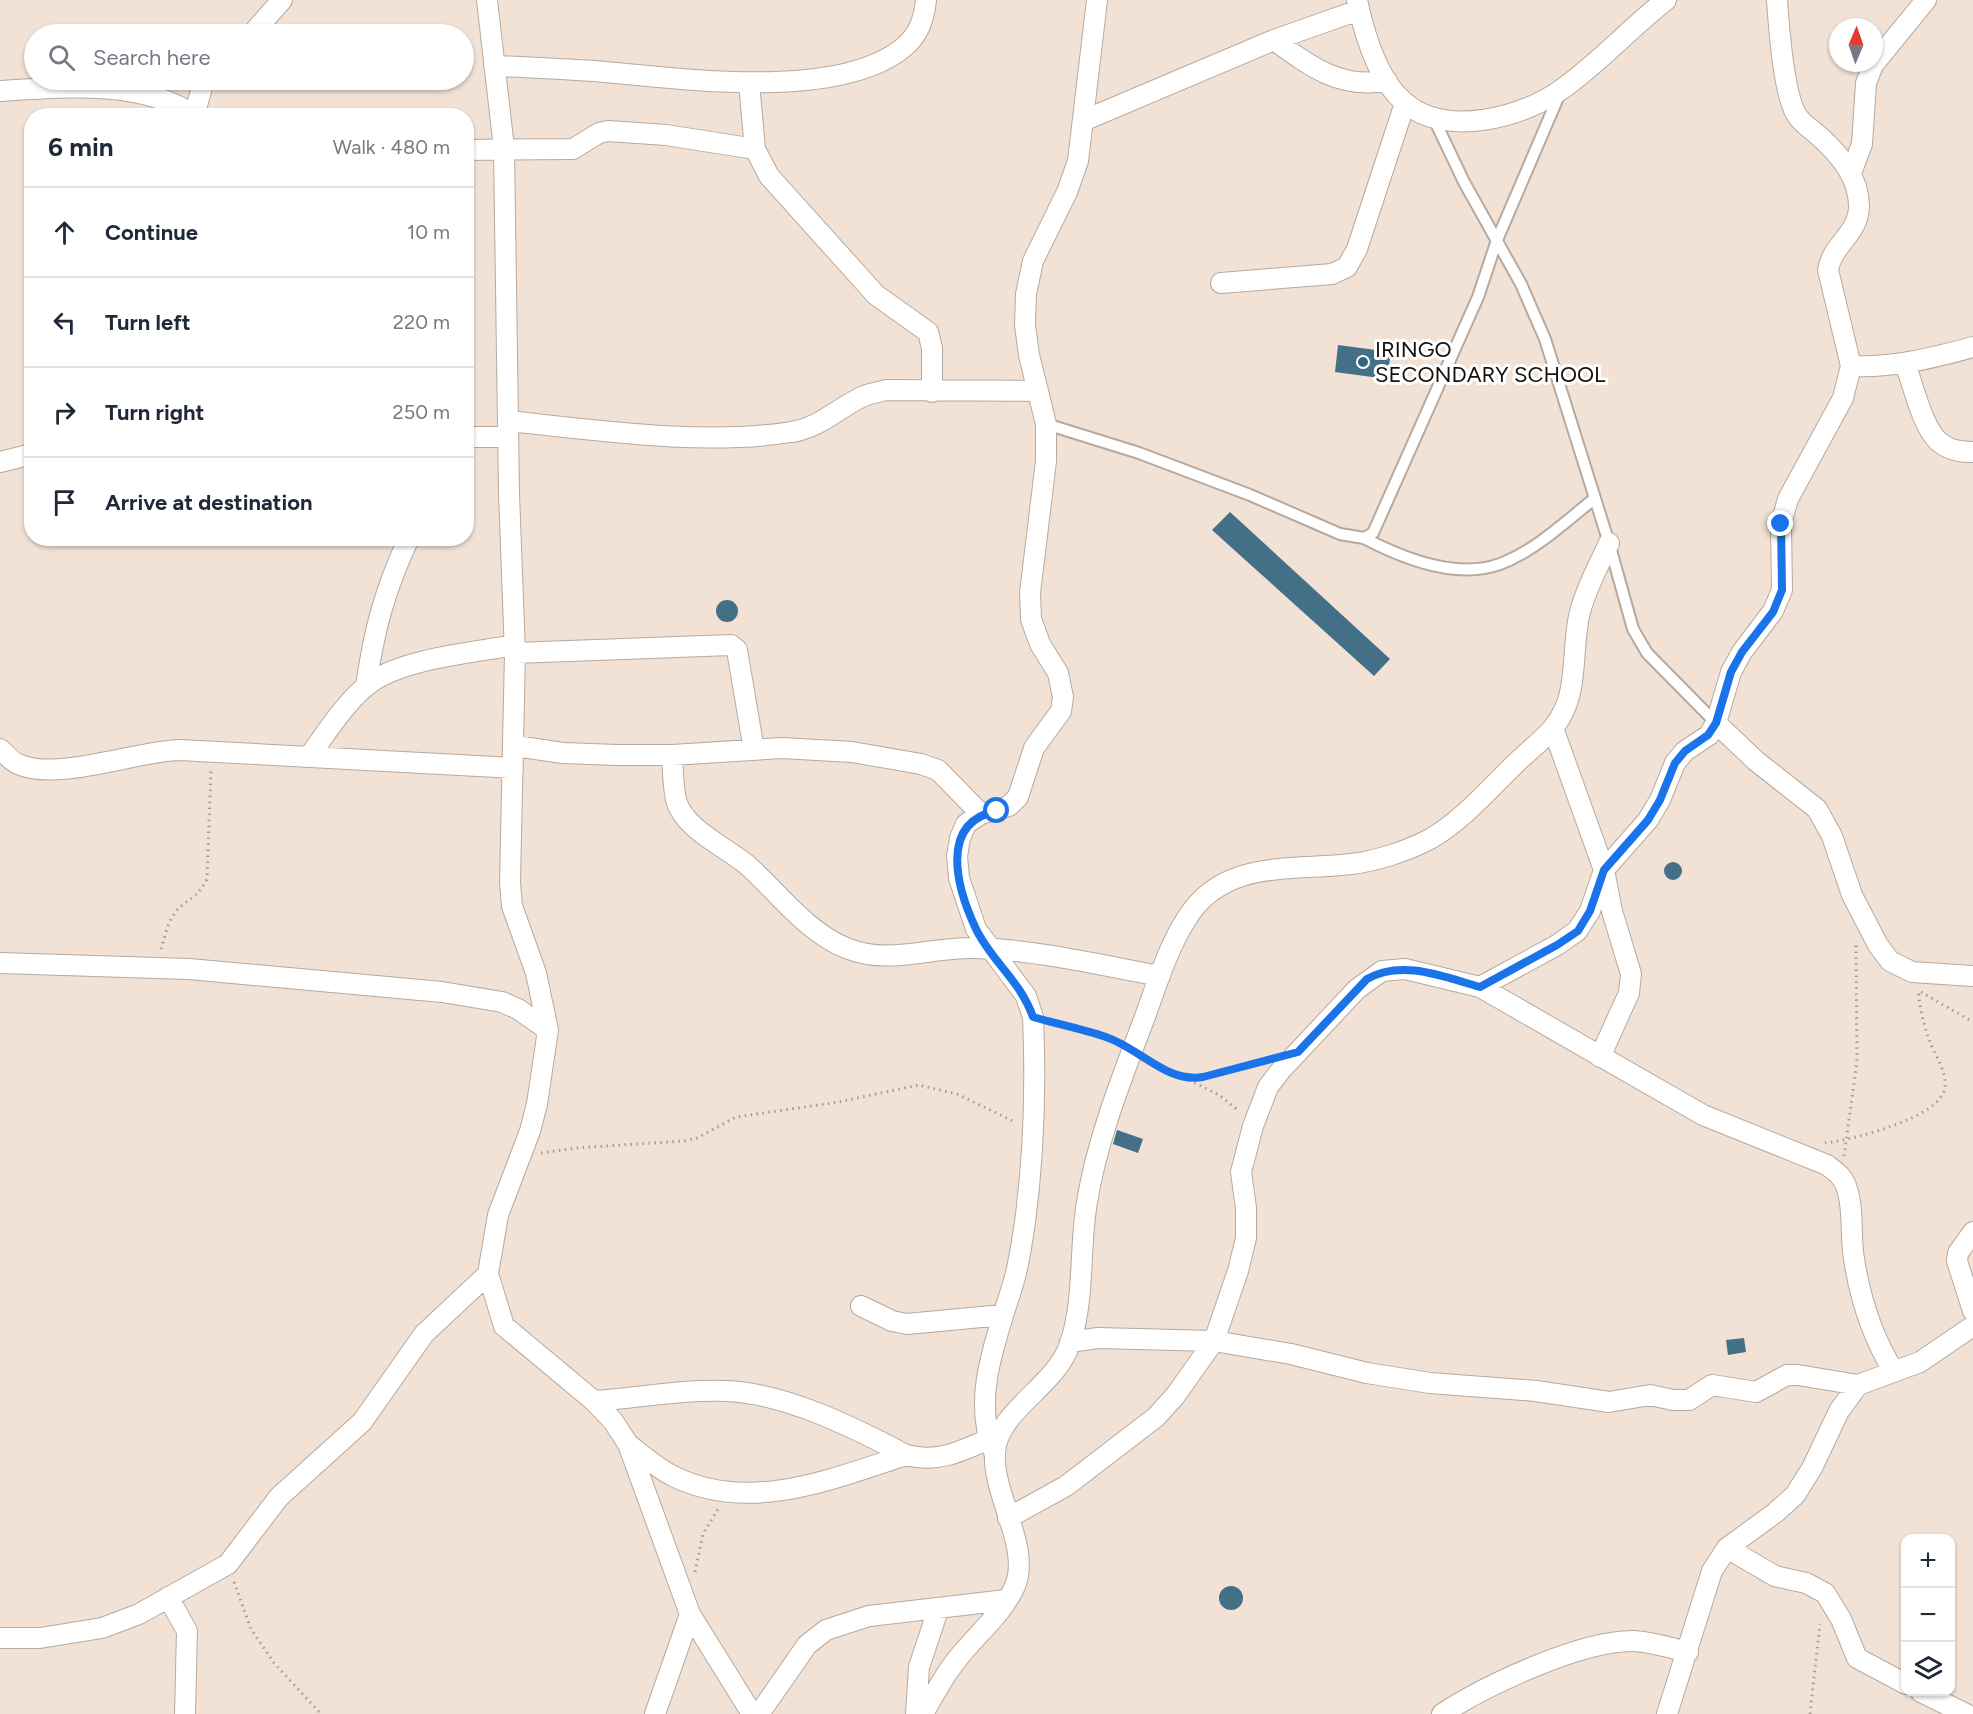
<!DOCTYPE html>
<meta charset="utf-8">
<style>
:root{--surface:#fff;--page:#f6f6f7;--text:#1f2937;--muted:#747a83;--line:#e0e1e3}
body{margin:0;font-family:Figtree,sans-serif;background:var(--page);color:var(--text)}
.controls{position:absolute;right:18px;bottom:18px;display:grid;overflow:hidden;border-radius:12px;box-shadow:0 2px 4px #0004}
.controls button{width:54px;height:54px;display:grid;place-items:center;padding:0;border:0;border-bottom:2px solid var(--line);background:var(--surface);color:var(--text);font:30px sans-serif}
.compass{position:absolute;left:1829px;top:18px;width:54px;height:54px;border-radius:50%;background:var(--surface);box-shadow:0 2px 4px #0004;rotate:2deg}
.stop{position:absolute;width:18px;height:18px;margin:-14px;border:4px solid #1a73e8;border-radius:50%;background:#fff}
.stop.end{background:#1a73e8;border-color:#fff;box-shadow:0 2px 6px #0008}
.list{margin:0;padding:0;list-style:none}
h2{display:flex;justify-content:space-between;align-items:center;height:78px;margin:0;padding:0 24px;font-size:26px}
h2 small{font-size:20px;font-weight:400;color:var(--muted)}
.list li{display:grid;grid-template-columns:39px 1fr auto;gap:18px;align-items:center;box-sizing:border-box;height:90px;padding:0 24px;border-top:2px solid var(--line)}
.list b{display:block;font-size:22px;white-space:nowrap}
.list em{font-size:20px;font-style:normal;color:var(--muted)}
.icon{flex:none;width:33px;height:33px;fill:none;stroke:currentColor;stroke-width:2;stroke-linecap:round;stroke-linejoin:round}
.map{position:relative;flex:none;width:1973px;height:1714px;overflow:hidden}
.search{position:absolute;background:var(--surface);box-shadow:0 2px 4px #0004;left:24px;top:24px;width:450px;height:66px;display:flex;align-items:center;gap:15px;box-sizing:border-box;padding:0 21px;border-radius:33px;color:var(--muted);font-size:22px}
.panel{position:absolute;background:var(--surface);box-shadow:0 2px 4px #0004;left:24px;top:108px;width:450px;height:438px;border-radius:24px}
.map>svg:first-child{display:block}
</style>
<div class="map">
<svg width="1973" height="1714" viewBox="0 0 1973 1714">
<rect width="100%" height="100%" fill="#f2e2d6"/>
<path fill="#436f87" d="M1338 345 1391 352 1387 379 1335 372Z
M1230 512 1390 659 1374 676 1212 530Z
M716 611a11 11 0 1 1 22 0a11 11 0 1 1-22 0Z
M1664 871a9 9 0 1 1 18 0a9 9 0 1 1-18 0Z
M1117 1130 1143 1139 1138 1153 1113 1144Z
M1744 1338 1746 1352 1728 1355 1726 1340Z
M1219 1598a12 12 0 1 1 24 0a12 12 0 1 1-24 0Z"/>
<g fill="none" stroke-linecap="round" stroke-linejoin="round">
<g stroke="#b7a99d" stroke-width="14">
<path id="lane" d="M1434 119 1464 182 1521 284 1545 339 1609 543 1633 629 1647 653 1716 723
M1046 424 1139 453 1250 495 1340 534 1364 538 1373 533 1478 297 1497 240 1560 93
M1364 538C1402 558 1456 580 1500 564 1535 551 1565 522 1594 499"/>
</g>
<g stroke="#b7a99d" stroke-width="22">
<path id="street" d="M487 0 504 148 509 494 515 653 510 883 512 906 536 973 548 1030 537 1104 530 1131 498 1215 488 1274 504 1326 594 1401 613 1421 628 1444 690 1614 752 1714
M1357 0C1364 33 1378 80 1404 102 1444 138 1523 118 1562 89 1599 63 1630 28 1666 0
M252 34 282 0
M1274 40C1311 67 1340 89 1387 81
M494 66C527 67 561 69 594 71 676 78 836 102 903 48 919 35 924 19 926 0
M749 83 755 149 769 176 876 295 928 332 932 348V392
M0 91C62 87 142 79 195 116
M194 116 204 80
M1085 120 1274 40 1359 10
M466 150 573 149 599 133 608 131 666 135 755 149
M1851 173 1862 144 1866 83 1873 65 1926 0
M1221 283 1332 274 1347 267 1357 249 1405 103
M1905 363C1913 384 1923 432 1942 444 1951 451 1962 452 1973 452
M1851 366C1893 368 1933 358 1973 347
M508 421C596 430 704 446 791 432 820 428 839 407 864 396 871 393 879 392 886 390L1037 391
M466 437H508
M0 462 32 454
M515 653 731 645 737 650 754 750
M366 686C374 630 385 589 409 538
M1716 723 1756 761 1817 809 1832 836 1852 895 1878 945 1890 961 1912 972 1973 976
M1553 728 1604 870 1612 911 1631 974 1629 993 1600 1057
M515 746 563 753 617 755H672L782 748 852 752 921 764 938 770 981 814
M0 749C6 754 11 761 18 764 57 782 135 751 180 750L513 768
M310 755C327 732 343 706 365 687 396 659 473 653 514 645
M672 755C673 770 673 786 676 800 684 829 724 846 746 864 778 892 805 931 846 948 890 966 932 946 976 948 1038 950 1100 965 1160 976
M0 963 189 969 442 992 502 1002 518 1009 548 1030
M1480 987 1557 945 1577 931 1590 911 1604 870 1648 820 1660 800 1675 763 1685 751 1709 735 1716 723 1731 672 1742 652 1773 611 1782 590 1781 524 1788 499 1843 398 1851 366 1828 270C1832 244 1859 234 1859 206 1859 177 1839 154 1819 136 1811 129 1801 123 1796 114 1783 91 1779 27 1777 0
M1973 1232 1958 1253 1957 1261 1973 1311
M861 1306 892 1321 907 1324 1003 1315
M1070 1342 1098 1338 1214 1341 1291 1354 1367 1373 1430 1383 1536 1391 1609 1402 1650 1395 1673 1400H1689L1712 1385 1756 1392 1787 1375H1798L1858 1385
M594 1401C638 1398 682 1389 726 1391 785 1393 855 1428 906 1455 937 1463 960 1452 989 1439
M628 1444C642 1455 657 1468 673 1476 749 1514 832 1479 906 1455
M994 1452C971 1398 997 1337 1013 1284 1019 1265 1022 1242 1025 1222 1034 1154 1036 1085 1033 1017L1026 996 976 929 959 878 957 856 960 838 966 824 981 814 1009 806 1018 797 1034 748 1061 711 1063 697 1058 673 1040 644 1031 619 1030 593 1046 461V424L1029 355 1025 325 1026 294 1033 261 1067 192 1078 161 1097 0
M1008 1518 1066 1486 1156 1417 1175 1396 1214 1341 1238 1271 1246 1238V1208L1241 1172 1253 1126 1268 1087 1281 1070 1357 989 1382 971 1405 969 1480 987 1703 1115 1827 1165C1836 1172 1844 1177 1847 1189 1854 1210 1850 1236 1854 1259 1860 1298 1873 1338 1894 1372
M1727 1548 1775 1576 1806 1583 1825 1593 1841 1619 1857 1658 1906 1684
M168 1597 187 1631 185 1714
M0 1638H40L102 1628 139 1614 228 1564 279 1497 362 1422 424 1334 488 1274
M1921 1692 1966 1714
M655 1714 690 1614
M759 1714 807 1645 826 1630 869 1616 1006 1600
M916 1714 919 1667 938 1610
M923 1714C935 1693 947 1670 964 1651 981 1631 1004 1611 1015 1586 1031 1547 992 1494 995 1453 997 1410 1055 1388 1070 1344 1085 1298 1079 1249 1087 1202 1097 1140 1121 1080 1143 1022 1156 987 1167 949 1187 918 1224 859 1292 871 1351 864 1377 861 1407 851 1430 839 1462 821 1488 790 1515 764 1527 752 1542 741 1553 728 1581 695 1570 651 1580 612 1586 588 1599 565 1609 543
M1442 1714C1486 1685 1582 1640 1634 1641 1653 1642 1670 1648 1688 1652
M1667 1714 1712 1571 1727 1548 1775 1513 1795 1495 1812 1468 1839 1411 1858 1385 1920 1362 1973 1326"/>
</g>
<path stroke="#a69a91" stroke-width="3" stroke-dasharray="1.5 4.5" stroke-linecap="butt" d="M161 949C165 937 167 923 175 913 186 898 195 902 207 879L211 769
M1921 992 1973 1022
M1052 1023 1115 1041
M1147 1058 1173 1075 1187 1079 1262 1062
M1189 1080 1219 1095 1239 1111
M1825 1143C1851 1140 1942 1118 1945 1087 1947 1071 1934 1054 1929 1039 1923 1024 1920 1007 1918 990
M541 1153 576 1148 684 1141 697 1138 736 1117 839 1102 918 1085 957 1094 1015 1122
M1844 1156 1857 1061 1856 944
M695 1572 703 1534 718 1509
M234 1582 251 1629 274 1663 321 1714
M1810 1714 1820 1624"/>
<use href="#lane" stroke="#fff" stroke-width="10"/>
<use href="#street" stroke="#fff" stroke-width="20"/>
</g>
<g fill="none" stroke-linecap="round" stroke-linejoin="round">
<path stroke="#1a73e8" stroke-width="8" d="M997 811C938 822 957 889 976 929 992 962 1020 980 1033 1017 1057 1024 1082 1029 1106 1037 1141 1049 1166 1083 1203 1077L1298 1052 1367 979C1402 959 1444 977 1480 987L1557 945 1578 931 1590 911 1604 870 1648 820 1660 800 1675 763 1685 751 1708 735 1716 723 1731 672 1742 652 1773 612 1782 590 1781 524"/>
</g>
<circle fill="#2f6580" stroke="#fff" stroke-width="2" cx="1363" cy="362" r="6"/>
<g text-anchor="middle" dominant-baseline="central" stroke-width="6" stroke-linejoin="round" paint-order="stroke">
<g font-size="22" fill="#15100c" stroke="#fff" text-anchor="start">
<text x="1375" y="349">IRINGO<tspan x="1375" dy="25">SECONDARY SCHOOL</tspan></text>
</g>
</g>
</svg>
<div class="controls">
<button>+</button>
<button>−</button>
<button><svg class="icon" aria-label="layers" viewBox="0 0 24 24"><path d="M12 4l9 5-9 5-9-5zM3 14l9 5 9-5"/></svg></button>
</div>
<svg class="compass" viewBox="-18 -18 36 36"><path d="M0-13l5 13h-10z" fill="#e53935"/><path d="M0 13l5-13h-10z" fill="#747a83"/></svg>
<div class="stop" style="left:997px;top:811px"></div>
<div class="stop end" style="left:1781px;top:524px"></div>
<div class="search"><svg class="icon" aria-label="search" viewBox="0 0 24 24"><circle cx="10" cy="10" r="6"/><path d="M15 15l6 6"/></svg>Search here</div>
<section class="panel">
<h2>6 min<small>Walk · 480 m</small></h2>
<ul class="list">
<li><svg class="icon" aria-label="ahead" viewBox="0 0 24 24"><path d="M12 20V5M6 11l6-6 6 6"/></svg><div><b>Continue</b></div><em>10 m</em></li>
<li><svg class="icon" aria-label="left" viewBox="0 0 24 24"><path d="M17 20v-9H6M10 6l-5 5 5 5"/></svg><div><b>Turn left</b></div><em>220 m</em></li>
<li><svg class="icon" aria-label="right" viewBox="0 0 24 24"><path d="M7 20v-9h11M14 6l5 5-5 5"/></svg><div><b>Turn right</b></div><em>250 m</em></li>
<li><svg class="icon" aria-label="arrive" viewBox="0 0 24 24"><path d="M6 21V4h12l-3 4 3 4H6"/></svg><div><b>Arrive at destination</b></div></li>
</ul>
</section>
</div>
